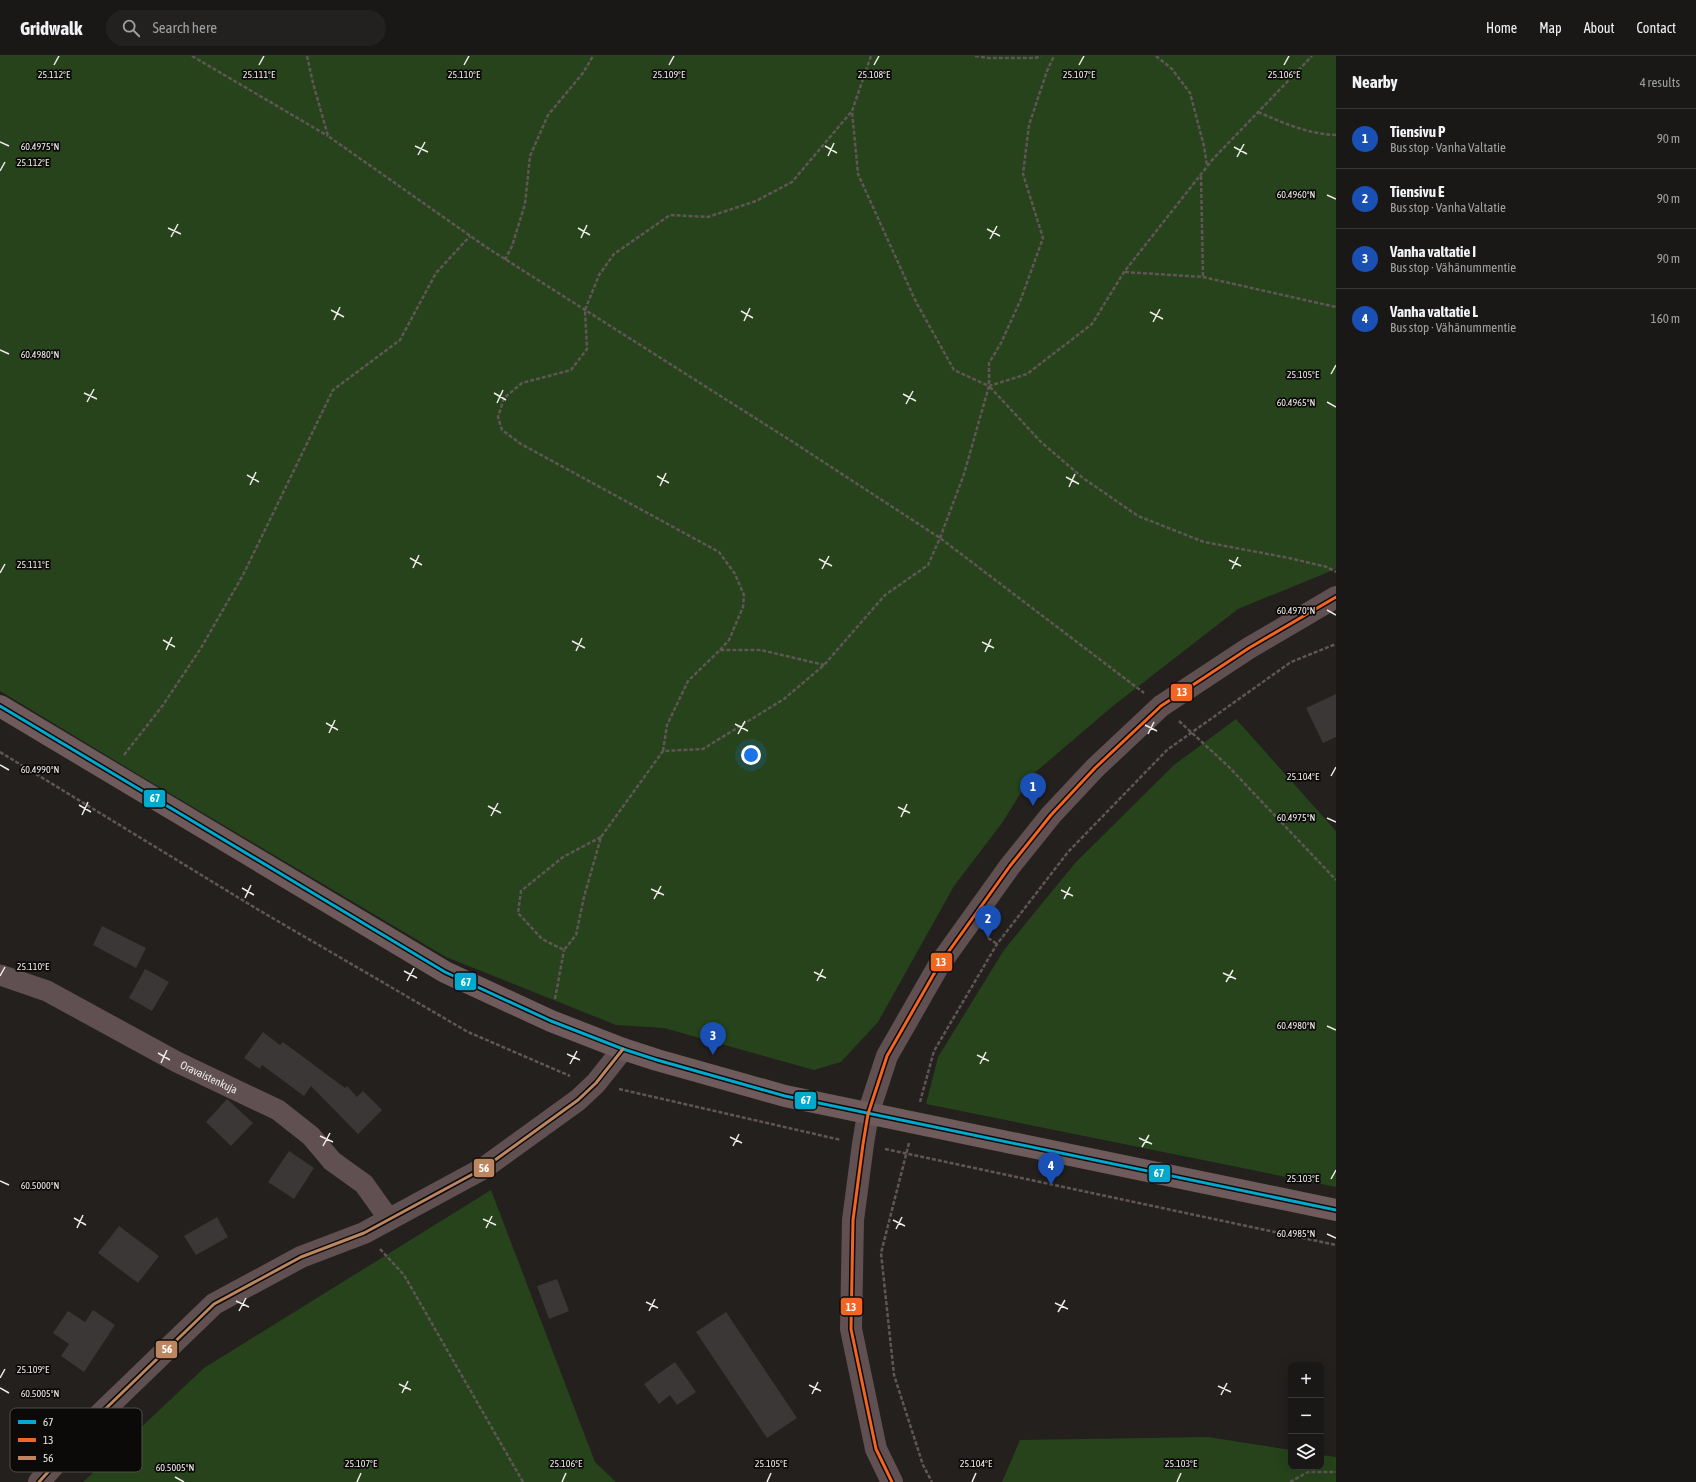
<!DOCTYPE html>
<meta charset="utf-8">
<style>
:root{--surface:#1a1816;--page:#23211f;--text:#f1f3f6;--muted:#9fa0a1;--line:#383735;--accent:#2563eb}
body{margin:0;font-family:"Asap Condensed",sans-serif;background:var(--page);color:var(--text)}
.controls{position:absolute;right:12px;bottom:12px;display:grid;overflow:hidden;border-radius:8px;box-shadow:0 4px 16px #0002}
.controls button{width:36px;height:36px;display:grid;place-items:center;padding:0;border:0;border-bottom:1px solid var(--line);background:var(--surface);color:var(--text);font:20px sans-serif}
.you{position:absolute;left:751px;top:699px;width:14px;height:14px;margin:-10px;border:3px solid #fff;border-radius:50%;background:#1a73e8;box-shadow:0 0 0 6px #1a73e833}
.badge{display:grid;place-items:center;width:26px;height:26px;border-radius:50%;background:var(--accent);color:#fff;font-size:13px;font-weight:700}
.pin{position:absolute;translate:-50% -33px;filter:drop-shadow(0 1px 2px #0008)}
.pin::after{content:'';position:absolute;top:21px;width:14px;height:12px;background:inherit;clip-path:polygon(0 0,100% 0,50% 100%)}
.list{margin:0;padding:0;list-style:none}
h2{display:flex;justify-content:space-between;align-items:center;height:52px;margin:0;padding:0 16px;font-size:17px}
h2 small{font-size:13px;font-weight:400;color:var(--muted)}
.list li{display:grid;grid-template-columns:26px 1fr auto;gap:12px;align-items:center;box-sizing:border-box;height:60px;padding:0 16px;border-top:1px solid var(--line)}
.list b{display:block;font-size:15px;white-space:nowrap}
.list p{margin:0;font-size:13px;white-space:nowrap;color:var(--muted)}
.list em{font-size:13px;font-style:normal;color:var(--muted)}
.icon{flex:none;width:22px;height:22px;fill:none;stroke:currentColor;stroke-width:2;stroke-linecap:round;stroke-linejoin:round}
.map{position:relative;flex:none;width:1336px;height:1426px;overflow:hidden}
header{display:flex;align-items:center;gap:24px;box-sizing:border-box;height:56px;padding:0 20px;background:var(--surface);border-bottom:1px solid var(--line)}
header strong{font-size:19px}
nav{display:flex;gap:22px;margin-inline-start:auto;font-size:14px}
.search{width:280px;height:36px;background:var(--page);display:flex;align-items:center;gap:10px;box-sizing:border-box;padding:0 14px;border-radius:22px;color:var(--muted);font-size:15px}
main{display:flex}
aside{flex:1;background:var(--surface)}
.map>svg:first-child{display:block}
</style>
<header>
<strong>Gridwalk</strong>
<div class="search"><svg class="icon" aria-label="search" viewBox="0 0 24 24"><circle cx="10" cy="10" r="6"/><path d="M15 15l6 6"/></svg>Search here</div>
<nav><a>Home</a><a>Map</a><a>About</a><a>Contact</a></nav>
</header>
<main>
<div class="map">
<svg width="1336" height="1426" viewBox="0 0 1336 1426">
<rect width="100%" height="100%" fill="#23201e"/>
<path fill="#26431b" d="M0 0H1336V513L1238 553 1113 650 1032 719 1002 767 954 830 878 966 841 1006 814 1014 664 972 616 969 446 901 144 722 0 635Z
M1236 663 1336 775V1131L926 1048 938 1001 1004 894 1076 806 1174 709Z
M491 1134 595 1406 616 1426H83L204 1312Z
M1208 1381 1291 1394V1411H1321V1399L1336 1401V1426H1002L1020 1384Z"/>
<path fill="#3a3736" d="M1336 638V681L1323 687 1306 652Z
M102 870 146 892 136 912 93 889Z
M145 913 169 926 152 955 129 942Z
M263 976 280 989 283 986 345 1032 347 1030 357 1041 363 1035 382 1054 358 1078 311 1030 304 1040 262 1009 260 1013 244 1002Z
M227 1043 253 1067 231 1090 206 1066Z
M289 1095 314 1112 294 1143 268 1126Z
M217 1161 228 1181 196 1199 184 1180Z
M119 1170 159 1200 138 1227 98 1197Z
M557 1223 569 1255 549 1263 537 1230Z
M93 1254 115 1269 84 1316 61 1300 69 1288 53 1277 68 1255 85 1266Z
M726 1256 797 1362 767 1382 696 1276Z
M675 1306 696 1336 677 1349 670 1339 659 1348 644 1328Z"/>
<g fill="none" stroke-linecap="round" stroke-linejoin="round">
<path stroke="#5f5655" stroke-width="2.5" stroke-dasharray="4 2" stroke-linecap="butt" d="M192 0 328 80
M307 0 313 27 328 80 486 191 796 388 940 482 1144 637
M871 0 852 55 858 118 916 246 954 314 989 330 1027 318 1092 268 1124 216 1213 103 1312 0
M975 0 989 2H1035L1041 0
M1156 0 1172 13 1190 37 1204 90 1207 110
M1258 56C1283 67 1308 78 1336 79
M1201 120 1203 221
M505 204 512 190 525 148 530 100 548 59 583 17 593 0
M1125 216 1203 221 1336 251
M990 331 1041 386 1083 422 1138 460 1204 486 1289 502 1327 511 1336 516
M720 594 729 584 743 551 744 539 735 518 719 496 521 388 502 374 498 361 504 342 522 327 571 314 587 293 585 254 599 219 614 198 670 159 708 161 756 145 792 126 852 55
M1179 665 1228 710 1336 824
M663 695 667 669 688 625 720 594H761L824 609
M0 696 257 853 468 976 570 1020
M124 699 163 649 201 592 243 519 333 334 400 284 436 217 470 180
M601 781 563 801 521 835 518 857 542 883 564 894 576 879 584 841 601 781 663 695 703 693 784 643 824 609 885 539 928 509 940 482 964 418 989 330V307L1001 287 1021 243 1043 182 1023 118 1029 69 1047 15 1054 0
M988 882 997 888
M555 943 564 894
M619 1033 841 1084
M920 1046 934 995 997 888 1068 796 1167 694 1291 606 1336 588
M909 1087 881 1197 894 1319 923 1409 932 1426
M885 1093 1336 1189
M380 1193 404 1219 523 1426
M1290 1426 1308 1416H1336"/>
<path stroke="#615051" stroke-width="21" id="s1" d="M0 919 47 935 177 1006 278 1054 311 1080 332 1105 364 1128 389 1163"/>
<path stroke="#615051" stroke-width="22" d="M39 1426 97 1361 214 1248 301 1201 364 1177 484 1112 578 1044 596 1027 623 993
M892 1426 876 1393 851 1273 853 1164 863 1088 868 1058 887 1000 939 909 1010 810 1051 759 1095 712 1161 650 1249 592 1336 541"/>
<path stroke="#705b5c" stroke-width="22" d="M0 650 445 916 551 965 623 993 657 1004 785 1040 1336 1154"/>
<g stroke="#0c0a09" stroke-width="6">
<path id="bus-1" d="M0 650 445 916 551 965 623 993 657 1004 785 1040 1336 1154"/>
</g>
<g stroke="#0c0a09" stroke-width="6">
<path id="bus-2" d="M892 1426 876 1393 851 1273 853 1164 863 1088 868 1058 887 1000 939 909 1010 810 1051 759 1095 712 1161 650 1249 592 1336 541"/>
</g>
<g stroke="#0c0a09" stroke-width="6">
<path id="bus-3" d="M39 1426 97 1361 214 1248 301 1201 364 1177 484 1112 578 1044 596 1027 623 993"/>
</g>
<use href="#bus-1" stroke="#00a9ce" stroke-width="3"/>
<use href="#bus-2" stroke="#f26522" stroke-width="3"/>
<use href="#bus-3" stroke="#bb8660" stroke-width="3"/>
</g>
<path fill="none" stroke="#eeebe9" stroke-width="1.5" d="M54 9 59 0M259 9 264 0M464 9 469 0M669 9 674 0M874 9 879 0M1079 9 1084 0M1284 9 1289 0M0 86 9 90M415 90 428 96M825 90 837 97M1234 91 1247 98M418 99 425 86M828 100 834 87M1237 101 1244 88M0 115 5 106M1327 139 1336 143M168 172 181 178M578 172 590 179M987 173 1000 180M171 181 178 168M581 182 587 169M990 183 997 170M331 254 344 261M741 255 753 262M1150 256 1163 263M334 264 340 251M744 265 750 252M1153 266 1160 253M0 294 9 298M1331 318 1336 309M84 337 97 343M494 337 506 344M903 338 916 345M87 346 94 333M1327 346 1336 351M497 347 503 334M906 348 913 335M247 419 259 426M657 420 669 427M1066 421 1079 428M250 429 256 416M660 430 666 417M1069 431 1075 418M410 502 422 509M819 503 832 510M1229 504 1241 510M413 512 419 499M822 513 829 500M1232 513 1238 501M0 517 5 508M1327 554 1336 559M163 584 175 591M572 585 585 592M982 586 994 592M166 594 172 581M576 595 582 582M985 596 991 583M326 667 338 674M735 668 748 675M1145 669 1157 675M329 677 335 664M738 678 745 665M1148 678 1154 666M0 709 9 714M1331 720 1336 711M79 749 91 756M488 750 501 757M898 751 910 757M82 759 88 746M491 760 498 747M901 761 907 748M1327 762 1336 766M242 832 254 839M651 833 664 839M1061 834 1073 840M245 842 251 829M654 843 661 830M1064 843 1070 831M404 915 417 922M814 916 826 922M1223 917 1236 923M0 920 5 911M407 925 414 912M817 925 823 913M1226 926 1233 914M1327 970 1336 974M158 997 170 1004M567 998 580 1004M977 999 989 1005M161 1007 167 994M570 1008 577 995M980 1008 986 996M320 1080 333 1086M730 1081 742 1087M1139 1082 1152 1088M323 1090 330 1077M733 1090 739 1078M1142 1091 1149 1079M1331 1123 1336 1114M0 1125 9 1129M74 1162 86 1169M483 1163 496 1169M893 1164 905 1170M77 1172 83 1159M486 1172 492 1160M896 1173 902 1161M1327 1178 1336 1182M236 1245 249 1251M646 1246 658 1252M1055 1247 1068 1253M239 1255 246 1242M649 1255 655 1243M1058 1256 1065 1244M0 1322 5 1313M399 1328 411 1334M809 1329 821 1335M1218 1330 1231 1336M0 1332 9 1337M402 1337 408 1325M812 1338 818 1326M1221 1339 1227 1327M175 1421 184 1426M357 1426 361 1417M562 1426 566 1417M767 1426 771 1417M972 1426 976 1417M1177 1426 1181 1417"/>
<g text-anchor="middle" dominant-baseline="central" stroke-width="3.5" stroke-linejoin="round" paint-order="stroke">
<g font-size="11" fill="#eeebe9" stroke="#0c0a09">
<text stroke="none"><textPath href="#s1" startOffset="233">Oravaistenkuja</textPath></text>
</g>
</g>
<rect x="10" y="1352" width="132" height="64" rx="6" fill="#0c0a09" stroke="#504e4c" stroke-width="1"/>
<rect x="18" y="1364" width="18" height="4" fill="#00a9ce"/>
<rect x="18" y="1382" width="18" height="4" fill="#f26522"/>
<rect x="18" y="1400" width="18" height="4" fill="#bb8660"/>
<g font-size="11" fill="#eeebe9">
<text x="43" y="1370">67</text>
<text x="43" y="1388">13</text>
<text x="43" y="1406">56</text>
</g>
<g font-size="10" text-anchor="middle" fill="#eeebe9" stroke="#0c0a09" stroke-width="3.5" stroke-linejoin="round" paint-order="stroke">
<text x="54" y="22">25.112°E</text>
<text x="259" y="22">25.111°E</text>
<text x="464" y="22">25.110°E</text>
<text x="669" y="22">25.109°E</text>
<text x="874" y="22">25.108°E</text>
<text x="1079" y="22">25.107°E</text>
<text x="1284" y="22">25.106°E</text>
<text x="40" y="94">60.4975°N</text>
<text x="33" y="110">25.112°E</text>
<text x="1296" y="142">60.4960°N</text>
<text x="40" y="302">60.4980°N</text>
<text x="1303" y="322">25.105°E</text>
<text x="1296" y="350">60.4965°N</text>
<text x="33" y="512">25.111°E</text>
<text x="1296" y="558">60.4970°N</text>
<text x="40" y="717">60.4990°N</text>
<text x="1303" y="724">25.104°E</text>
<text x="1296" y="765">60.4975°N</text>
<text x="33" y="914">25.110°E</text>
<text x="1296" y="973">60.4980°N</text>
<text x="1303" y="1126">25.103°E</text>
<text x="40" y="1133">60.5000°N</text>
<text x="1296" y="1181">60.4985°N</text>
<text x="33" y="1317">25.109°E</text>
<text x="40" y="1341">60.5005°N</text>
<text x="361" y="1411">25.107°E</text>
<text x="566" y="1411">25.106°E</text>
<text x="771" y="1411">25.105°E</text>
<text x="976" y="1411">25.104°E</text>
<text x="1181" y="1411">25.103°E</text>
<text x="175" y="1415">60.5005°N</text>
</g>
<g stroke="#0c0a09" stroke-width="1.5">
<rect x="1170" y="627" width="23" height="19" rx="4" fill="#f26522"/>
<rect x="143" y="733" width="23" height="19" rx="4" fill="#00a9ce"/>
<rect x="930" y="896" width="23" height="20" rx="4" fill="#f26522"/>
<rect x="454" y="916" width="23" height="19" rx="4" fill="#00a9ce"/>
<rect x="794" y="1035" width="23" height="19" rx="4" fill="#00a9ce"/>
<rect x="473" y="1102" width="22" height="20" rx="4" fill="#bb8660"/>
<rect x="1148" y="1108" width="23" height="19" rx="4" fill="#00a9ce"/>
<rect x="840" y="1241" width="23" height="19" rx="4" fill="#f26522"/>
<rect x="155" y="1284" width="23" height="19" rx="4" fill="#bb8660"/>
</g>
<g font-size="11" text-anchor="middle" font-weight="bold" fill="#fff">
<text x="1182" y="640">13</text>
<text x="155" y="746">67</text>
<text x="941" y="910">13</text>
<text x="466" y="930">67</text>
<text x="806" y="1048">67</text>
<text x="484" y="1116">56</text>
<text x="1159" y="1121">67</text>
<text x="851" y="1255">13</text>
<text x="167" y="1297">56</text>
</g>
</svg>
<div class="controls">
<button>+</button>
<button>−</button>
<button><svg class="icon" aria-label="layers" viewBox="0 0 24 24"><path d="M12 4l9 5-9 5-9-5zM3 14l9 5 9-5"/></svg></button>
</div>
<div class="you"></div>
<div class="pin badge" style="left:1033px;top:750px;background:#1a4fb4">1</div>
<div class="pin badge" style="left:988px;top:882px;background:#1a4fb4">2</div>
<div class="pin badge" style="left:713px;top:999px;background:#1a4fb4">3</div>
<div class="pin badge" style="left:1051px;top:1129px;background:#1a4fb4">4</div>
</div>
<aside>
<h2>Nearby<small>4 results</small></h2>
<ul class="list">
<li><span class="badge" style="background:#1a4fb4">1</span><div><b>Tiensivu P</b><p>Bus stop · Vanha Valtatie</p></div><em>90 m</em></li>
<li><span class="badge" style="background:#1a4fb4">2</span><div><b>Tiensivu E</b><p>Bus stop · Vanha Valtatie</p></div><em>90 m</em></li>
<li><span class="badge" style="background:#1a4fb4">3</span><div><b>Vanha valtatie I</b><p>Bus stop · Vähänummentie</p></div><em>90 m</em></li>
<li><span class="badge" style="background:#1a4fb4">4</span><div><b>Vanha valtatie L</b><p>Bus stop · Vähänummentie</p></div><em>160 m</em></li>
</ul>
</aside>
</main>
